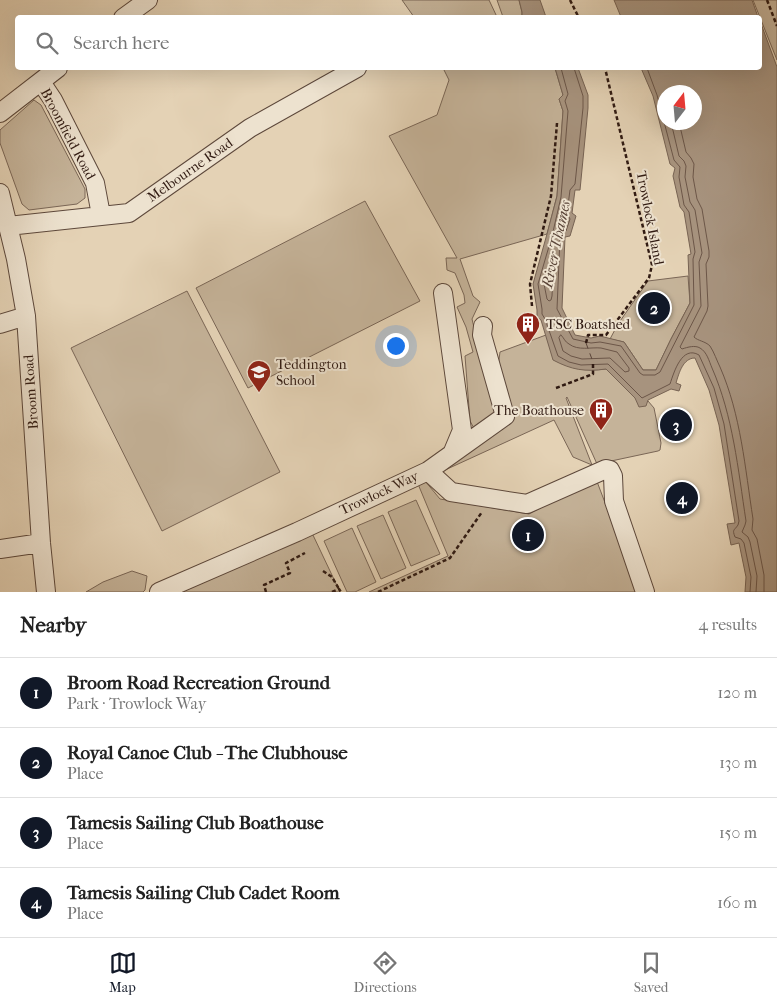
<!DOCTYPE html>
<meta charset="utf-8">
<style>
:root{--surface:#fff;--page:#f2f2f2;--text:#222;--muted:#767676;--line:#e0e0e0;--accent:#111827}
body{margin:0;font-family:"IM FELL French Canon",serif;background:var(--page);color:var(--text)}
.compass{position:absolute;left:657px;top:85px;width:45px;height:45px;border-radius:50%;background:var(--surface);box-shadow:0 5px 20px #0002;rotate:16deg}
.you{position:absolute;left:395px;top:345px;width:18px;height:18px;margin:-12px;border:4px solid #fff;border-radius:50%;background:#1a73e8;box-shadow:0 0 0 8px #1a73e833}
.badge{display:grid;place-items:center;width:32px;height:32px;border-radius:50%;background:var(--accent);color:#fff;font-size:16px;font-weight:700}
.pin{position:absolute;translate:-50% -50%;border:2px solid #fff;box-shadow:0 1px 5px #0006}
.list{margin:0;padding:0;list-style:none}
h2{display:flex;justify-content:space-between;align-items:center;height:65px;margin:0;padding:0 20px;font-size:21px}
h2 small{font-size:16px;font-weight:400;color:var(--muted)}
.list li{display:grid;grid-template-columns:32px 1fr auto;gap:15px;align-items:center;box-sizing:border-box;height:70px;padding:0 20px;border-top:1px solid var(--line)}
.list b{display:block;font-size:19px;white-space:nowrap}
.list p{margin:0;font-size:16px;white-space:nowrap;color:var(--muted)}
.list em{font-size:16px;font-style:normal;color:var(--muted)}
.icon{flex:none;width:28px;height:28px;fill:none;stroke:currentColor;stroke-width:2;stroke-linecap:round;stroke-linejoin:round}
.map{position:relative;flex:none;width:777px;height:592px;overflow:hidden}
.search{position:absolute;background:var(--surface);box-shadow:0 5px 20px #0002;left:15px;right:15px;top:15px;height:55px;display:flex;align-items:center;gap:12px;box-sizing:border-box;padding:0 18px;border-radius:5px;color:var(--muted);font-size:19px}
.sheet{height:345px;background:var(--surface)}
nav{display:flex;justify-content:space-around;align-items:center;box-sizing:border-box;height:70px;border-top:1px solid var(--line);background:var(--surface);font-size:14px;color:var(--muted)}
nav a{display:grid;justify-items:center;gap:2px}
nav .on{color:var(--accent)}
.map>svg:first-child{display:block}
</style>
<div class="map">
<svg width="777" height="592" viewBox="0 0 777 592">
<rect width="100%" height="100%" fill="#e4d2b5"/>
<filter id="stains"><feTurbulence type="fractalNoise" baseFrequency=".004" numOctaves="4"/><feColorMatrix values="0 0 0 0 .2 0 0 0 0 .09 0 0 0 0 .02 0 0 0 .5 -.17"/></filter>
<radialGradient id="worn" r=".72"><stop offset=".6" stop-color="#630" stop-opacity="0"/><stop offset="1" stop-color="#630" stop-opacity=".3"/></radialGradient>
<path fill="#c5b399" stroke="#7a6656" d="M402 0H489L497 17H414Z
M497 0H519L522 12V17H503Z
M753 0H777V60Z
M443 68H555L563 95 559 99 563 111 557 196 547 234 460 259 473 296 480 302 472 319 495 414 476 432 470 421 465 356 473 352 466 327 457 307 465 303 464 295 455 273 447 270 446 258H457L389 136 437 115 449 80Z
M34 100 41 105 85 189V198L77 204 29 210 22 204 0 143V130Z
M365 201 420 301 248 388 196 288Z
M688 276 690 303 671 339 656 370H643L624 342 610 339 618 324 648 281Z
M187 291 280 472 162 531 71 348Z
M546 335 554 360C574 367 583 372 606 369L635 398 648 401 654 408 661 443 660 450 658 451 597 464 567 397 566 398 592 465 573 457 554 420 445 470 442 465 510 416 498 367 500 352Z
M596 479 639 592H369L448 556 418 484 425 481 440 499 529 514Z
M416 500 440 554 411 566 388 512Z
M383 515 406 568 381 579 357 526Z
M352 528 376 582 355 592H347L324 541Z
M312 533 340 592H184V591Z
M132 571 147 576 145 590 143 592H86L103 582Z"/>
<path fill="#a7937e" stroke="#776353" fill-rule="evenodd" d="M519 0H540L546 17H522V12Z
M614 0H752L758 17H621Z
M760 21 777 67V592H745L746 577 739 543 731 545 727 524 735 523 719 425 709 390 695 358C683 358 679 373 676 383L681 385 679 391 671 389 648 400 646 406 639 407 635 398 606 369C585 372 572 370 553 360L541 320 537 317V310L533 284 547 234 557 196 563 111 559 99 563 95 555 68H578L588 95V108L580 190H575L572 213 576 216 570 236 565 237 562 308 575 335 591 338 600 336 624 342 643 370H656L671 339 690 303 688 255 691 254 684 212 680 207 673 176 675 168 670 164 653 96 641 68H760ZM694 92V122H664V92Z"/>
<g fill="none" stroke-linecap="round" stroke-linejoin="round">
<path stroke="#6c5648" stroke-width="1" d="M561 68 568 94 565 101 568 111 561 197 552 236 538 284 542 309V314L545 319 558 356 569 362 581 365 608 364 642 398 670 384C674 372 682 345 699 355L714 388 724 424 739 521 738 525C734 531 732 529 735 537L741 539 744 543 751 577 750 592
M574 68 583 96V108L575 184 570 190 567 213 570 219 566 231 562 234 560 238 557 309 573 339 591 343 600 342 621 346 640 373 643 375H655L660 372 694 305 693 259 695 252 689 212 684 205 679 177 680 167 674 160 657 95 647 68
M671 122 679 156 684 161 686 166 685 177 690 202 695 210 702 253 699 262 701 306 680 347 682 349C688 347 695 345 700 348 707 352 709 361 712 368 733 416 738 469 746 521L745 525 742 532 748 537 750 542 757 576 756 592
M679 122 686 152 691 158 694 164 693 177 697 199 702 209 709 251V257L706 264 708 306 707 311 694 337C698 341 705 341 710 346 714 352 717 361 720 367 741 415 745 468 753 519L752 530 757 539 764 575V592
M550 270 553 273 552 296 551 300 549 301 547 299 544 284 548 272Z
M561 335C564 338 565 342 569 344 578 351 591 347 601 348 606 349 612 351 617 352L629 368V371L625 372 610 358 582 359 571 356 563 351 559 338Z"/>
<path stroke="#5a4438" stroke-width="1" stroke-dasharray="6 5" stroke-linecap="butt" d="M586 343 593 362"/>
<g stroke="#5d483b" stroke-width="20">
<path id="minor" d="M123 18 148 0
M41 82 53 100 95 183 101 215
M0 113 58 68
M0 193 16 259 26 316 41 543 46 592
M8 226 129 213 250 128 357 68
M443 293 462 430 452 454
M0 324 26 316
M428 471 451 492 527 504 606 469 610 470 613 476 614 501 645 592
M0 549 41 543
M159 592 297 532 428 471 505 416 482 335 483 326"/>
</g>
<path stroke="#301a12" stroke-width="2.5" stroke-dasharray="4 2.5" stroke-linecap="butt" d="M570 0 579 18
M767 0 777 26
M532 306 530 284 551 196 557 123
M586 343 588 335H606L649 278 652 265 605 68
M556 388 593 374V362
M323 571 332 577 339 589
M266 592 264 585 290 573 286 563 305 553
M332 592 339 589 341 592
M378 592 450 558 482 512"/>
<use href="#minor" stroke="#ede2cf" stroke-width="18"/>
</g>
<defs>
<g id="building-pin" transform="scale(1.25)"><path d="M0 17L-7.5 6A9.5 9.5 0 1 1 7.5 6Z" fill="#8f2418" stroke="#ede2cf"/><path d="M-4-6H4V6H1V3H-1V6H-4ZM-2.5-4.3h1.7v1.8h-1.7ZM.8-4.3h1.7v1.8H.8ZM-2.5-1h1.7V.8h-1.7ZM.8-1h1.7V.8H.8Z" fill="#fff"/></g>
<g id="school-pin" transform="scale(1.25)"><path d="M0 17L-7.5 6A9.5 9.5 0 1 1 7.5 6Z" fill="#8f2418" stroke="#ede2cf"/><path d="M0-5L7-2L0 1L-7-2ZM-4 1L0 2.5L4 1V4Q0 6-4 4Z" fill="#fff"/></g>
</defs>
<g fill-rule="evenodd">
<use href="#building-pin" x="528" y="324"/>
<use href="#school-pin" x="259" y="372"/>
<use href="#building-pin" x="601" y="410"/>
</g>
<g text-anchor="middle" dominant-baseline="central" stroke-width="4" stroke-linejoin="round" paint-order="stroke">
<g font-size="14" fill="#301a12" stroke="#ede2cf">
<text transform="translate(68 134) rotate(62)">Broomfield Road</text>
<text transform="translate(190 170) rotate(-35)">Melbourne Road</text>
<text transform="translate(650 218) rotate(79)">Trowlock Island</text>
<text transform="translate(31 392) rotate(-94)">Broom Road</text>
<text transform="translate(379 493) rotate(-25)">Trowlock Way</text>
</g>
<g font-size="14" fill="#301a12" stroke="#ede2cf" text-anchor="start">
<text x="546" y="324">TSC Boatshed</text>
<text x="276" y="364">Teddington<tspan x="276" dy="16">School</tspan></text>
<text x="584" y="410" text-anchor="end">The Boathouse</text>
</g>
<g font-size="15" font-style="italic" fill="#5a4438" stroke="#ede2cf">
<text transform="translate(556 244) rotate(-78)">River Thames</text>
</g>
</g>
<rect width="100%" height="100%" filter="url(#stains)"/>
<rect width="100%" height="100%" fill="url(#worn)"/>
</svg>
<svg class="compass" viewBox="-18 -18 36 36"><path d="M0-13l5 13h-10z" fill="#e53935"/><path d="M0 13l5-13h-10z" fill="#767676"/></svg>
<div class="you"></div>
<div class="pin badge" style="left:528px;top:535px">1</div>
<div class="pin badge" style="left:654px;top:308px">2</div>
<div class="pin badge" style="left:676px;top:425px">3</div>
<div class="pin badge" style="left:682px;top:498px">4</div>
<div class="search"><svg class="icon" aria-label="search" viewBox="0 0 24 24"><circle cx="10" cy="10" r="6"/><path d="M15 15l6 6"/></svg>Search here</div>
</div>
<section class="sheet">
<h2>Nearby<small>4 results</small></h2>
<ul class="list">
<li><span class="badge">1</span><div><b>Broom Road Recreation Ground</b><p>Park · Trowlock Way</p></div><em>120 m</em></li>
<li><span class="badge">2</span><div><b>Royal Canoe Club - The Clubhouse</b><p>Place</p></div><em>130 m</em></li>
<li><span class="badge">3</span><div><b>Tamesis Sailing Club Boathouse</b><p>Place</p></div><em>150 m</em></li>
<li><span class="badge">4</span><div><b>Tamesis Sailing Club Cadet Room</b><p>Place</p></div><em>160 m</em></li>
</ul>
</section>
<nav>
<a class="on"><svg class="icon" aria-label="map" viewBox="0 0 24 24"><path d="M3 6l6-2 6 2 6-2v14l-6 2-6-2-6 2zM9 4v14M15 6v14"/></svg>Map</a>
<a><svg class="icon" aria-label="directions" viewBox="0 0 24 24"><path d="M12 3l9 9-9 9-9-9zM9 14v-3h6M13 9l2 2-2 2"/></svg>Directions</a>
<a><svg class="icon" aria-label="saved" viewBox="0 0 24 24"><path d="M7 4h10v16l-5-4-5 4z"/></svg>Saved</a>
</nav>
